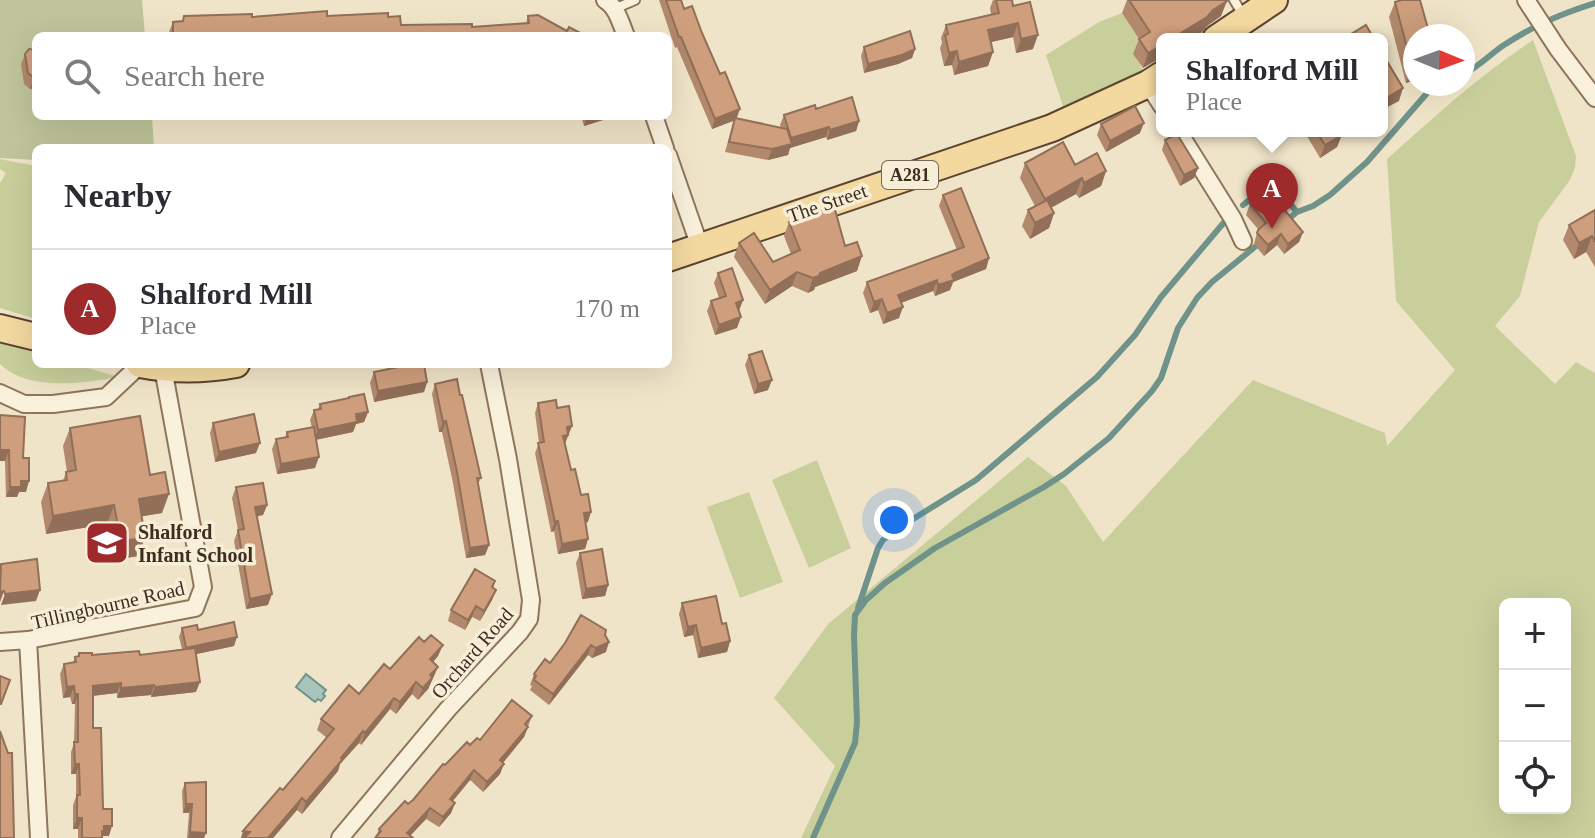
<!DOCTYPE html>
<meta charset="utf-8">
<style>
:root{--surface:#fff;--page:#f7f7f7;--text:#2b2b33;--muted:#7c7c81;--line:#e1e1e2;--accent:#9e2a2b}
body{margin:0;font-family:Georgia,serif;background:var(--page);color:var(--text)}
.controls{position:absolute;right:24px;bottom:24px;display:grid;overflow:hidden;border-radius:12px;box-shadow:0 8px 32px #0002}
.controls button{width:72px;height:72px;display:grid;place-items:center;padding:0;border:0;border-bottom:2px solid var(--line);background:var(--surface);color:var(--text);font:40px sans-serif}
.compass{position:absolute;left:1403px;top:24px;width:72px;height:72px;border-radius:50%;background:var(--surface);box-shadow:0 8px 32px #0002;rotate:91deg}
.you{position:absolute;left:894px;top:520px;width:28px;height:28px;margin:-20px;border:6px solid #fff;border-radius:50%;background:#1a73e8;box-shadow:0 0 0 12px #1a73e833}
.badge{display:grid;place-items:center;width:52px;height:52px;border-radius:50%;background:var(--accent);color:#fff;font-size:26px;font-weight:700}
.pin{position:absolute;translate:-50% -66px;filter:drop-shadow(0 2px 4px #0008)}
.pin::after{content:'';position:absolute;top:42px;width:28px;height:24px;background:inherit;clip-path:polygon(0 0,100% 0,50% 100%)}
.popup{position:absolute;left:1156px;top:33px;width:232px;height:104px;box-sizing:border-box;display:grid;place-content:center;border-radius:12px;background:var(--surface);filter:drop-shadow(0 2px 6px #0005);font-size:26px;white-space:nowrap;color:var(--muted)}
.popup b{font-size:30px;color:var(--text)}
.popup::after{content:'';position:absolute;left:50%;top:100%;margin-left:-16px;border:16px solid transparent;border-top-color:var(--surface)}
.list{margin:0;padding:0;list-style:none}
h2{display:flex;justify-content:space-between;align-items:center;height:104px;margin:0;padding:0 32px;font-size:34px}
h2 small{font-size:26px;font-weight:400;color:var(--muted)}
.list li{display:grid;grid-template-columns:52px 1fr auto;gap:24px;align-items:center;box-sizing:border-box;height:120px;padding:0 32px;border-top:2px solid var(--line)}
.list b{display:block;font-size:30px;white-space:nowrap}
.list p{margin:0;font-size:26px;white-space:nowrap;color:var(--muted)}
.list em{font-size:26px;font-style:normal;color:var(--muted)}
.icon{flex:none;width:44px;height:44px;fill:none;stroke:currentColor;stroke-width:2;stroke-linecap:round;stroke-linejoin:round}
.map{position:relative;flex:none;width:1595px;height:838px;overflow:hidden}
.search{position:absolute;background:var(--surface);box-shadow:0 8px 32px #0002;left:32px;top:32px;width:640px;height:88px;display:flex;align-items:center;gap:20px;box-sizing:border-box;padding:0 28px;border-radius:12px;color:var(--muted);font-size:30px}
.panel{position:absolute;background:var(--surface);box-shadow:0 8px 32px #0002;left:32px;top:144px;width:640px;height:224px;border-radius:12px}
.map>svg:first-child{display:block}
</style>
<div class="map">
<svg width="1595" height="838" viewBox="0 0 1595 838">
<rect width="100%" height="100%" fill="#f0e4c8"/>
<path fill="#c9cf9b" fill-rule="evenodd" d="M1122 13 1144 47 1134 54 1143 70 1144 74 1064 109 1046 55 1099 22Z
M1533 40 1576 156 1575 168 1570 180 1539 222 1520 296 1495 326 1555 384 1576 362 1595 373V838H801L835 766 774 698 828 624 1028 457 1066 486 1103 542 1253 380 1385 433 1387 446 1455 370 1396 301 1387 159C1434 117 1480 75 1533 40ZM1565 604V808H1505V604Z
M0 159 36 166V319L0 308V183L6 173 0 169Z
M0 342 36 353V364H74L119 377C83 383 29 392 0 364Z
M817 460 851 548 809 568 772 480Z
M749 492 783 582 740 598 707 507Z"/>
<path fill="#bfc49a" d="M0 0H142L145 36H36V116H152L154 148H36V160L0 158Z"/>
<path fill="#a9c4bc" stroke="#6f938a" stroke-width="2" d="M306 674 326 690 323 694 325 696 321 701 318 699 315 702 296 687Z"/>
<g fill="none" stroke-linecap="round" stroke-linejoin="round">
<path stroke="#6f938a" stroke-width="6" d="M1463 74C1478 68 1490 54 1504 45 1535 25 1560 14 1595 3
M1243 205 1259 192 1270 188 1281 193 1297 212
M1286 221 1297 212 1313 206 1330 195 1367 162 1435 84
M858 608 878 548 883 540 892 532 976 480 1097 377 1135 335 1161 297 1226 220
M813 838 855 743 857 722 854 635 855 615 866 600 885 583 935 548 1044 487 1064 474 1109 438 1152 391 1161 378 1178 328 1197 298 1212 282 1256 246"/>
<g stroke="#8d765c" stroke-width="12">
<path id="lane" d="M1234 0 1243 15
M614 9 635 0"/>
</g>
<g stroke="#8d765c" stroke-width="20">
<path id="street" d="M605 0C617 7 621 24 626 36
M1526 0 1558 49 1595 98
M1148 84 1162 106
M654 116 665 148
M1178 131 1233 219 1243 241
M668 155 700 247
M0 393 24 404H53L106 397 141 364
M0 642 28 640
M39 838 28 640 195 608 203 587 163 368
M340 838 448 709 520 632 529 619 531 600 508 459 489 364"/>
</g>
<g stroke="#5b4430" stroke-width="30">
<path id="primary" d="M1216 39 1274 0
M668 258 1052 128 1148 84 1162 75
M0 328 36 337
M140 364C171 370 204 370 236 364"/>
</g>
<use href="#lane" stroke="#faf1dc" stroke-width="8"/>
<use href="#street" stroke="#faf1dc" stroke-width="16"/>
<use href="#primary" stroke="#f3d9a0" stroke-width="26"/>
</g>
<path fill="#b2896c" d="M659 0H681L684 9 702 33 736 118 781 128 780 125 784 115 816 109 859 121 856 131 827 140 826 137 790 148 788 155 768 160 725 152 734 120 712 129 677 47 675 48Z
M993 0H1012L1013 6 1033 49 1016 53 1013 37 991 42 993 52 988 66 954 75 952 65 944 66 940 48 942 43 941 38 946 25 991 14 990 8Z
M1127 0H1226L1221 16 1207 26 1202 32 1190 39H1162V57L1143 68 1133 54 1139 39 1122 13Z
M1402 0 1415 80 1406 83 1389 17 1395 2Z
M184 16 388 17 401 25 472 27 526 23 528 16 567 31 586 36H169V32L173 22 182 21Z
M864 47 915 49 912 58 898 64 864 73 861 56Z
M36 50V88L30 89 24 84 21 64 25 54Z
M581 116H607L606 119 584 126Z
M1101 124 1140 133 1106 152 1097 135Z
M1304 131H1340L1337 147 1320 158Z
M1165 140 1198 168 1194 178 1180 186 1162 150Z
M1025 163 1075 165 1106 171 1101 186 1079 198 1076 194 1051 208 1054 213 1049 228 1030 239 1022 226 1028 210 1035 206 1020 178Z
M943 195 989 258 986 269 953 282 950 290 935 296 933 291 901 303 899 318 883 324 878 310 870 313 863 293 867 282 957 250 939 206Z
M1250 204 1303 232 1299 242 1284 254 1277 245 1264 256 1254 244 1258 229 1246 215Z
M1595 210V267L1586 252 1574 259 1563 240 1569 225Z
M789 222 845 246 857 271 815 287 814 290 808 293 792 286 765 304 734 257 739 243 773 262 791 254 784 236Z
M718 273 743 300 739 311 737 328 715 335 707 311 711 301 719 298 714 283Z
M749 355 768 390 754 394 745 365Z
M374 372 427 382 424 392 374 402 370 383Z
M435 384 481 478 478 484 489 545 485 555 466 558 453 483 442 432H439L432 394Z
M538 403 557 408 572 426 565 444 571 470 588 522 586 523 588 539 585 549 558 554 554 531 551 532 535 453 539 443 535 413Z
M320 404 368 412 364 422 356 424 353 432 316 440 315 468 277 474 272 449 276 439 285 437 287 432 312 428 310 420 314 410 318 409Z
M0 415 23 458 26 492H19L17 497H6L5 461H0Z
M213 423 256 453 215 462 210 433Z
M70 428 150 475 162 513 142 516 145 538 138 556 114 560 107 524 46 534 41 502 48 483 63 481 66 472H67L63 446Z
M236 487 267 505 263 515 257 516 268 605 246 609 234 541 238 530 232 498Z
M580 553 608 585 605 596 582 599 576 563Z
M495 581 493 588 496 590 492 600 480 621 472 617 465 630 448 621 451 610Z
M682 603 730 641 727 652 698 658 693 635 684 637 679 614Z
M182 628 198 630 234 646 196 654V692L151 697V695L117 698V693L93 696V728L103 809 109 836H102V838H78V829H73V805L76 797V774H71V752L74 743 75 704H72L70 697 63 698 60 674 64 664 73 663 75 657 78 656 79 653 92 655H140L182 649 179 637Z
M605 635 606 652 592 658 588 655 549 705 530 690 532 686 530 685 534 674 550 663Z
M438 656 433 662 438 667 428 689 418 700 412 694 396 714 390 709 361 745 359 743 340 764 338 771 302 814 297 810 273 838H241L327 738 317 730 321 719 359 694 390 669Z
M532 716 524 737 503 763 500 774 483 792 470 780 453 801 455 803 451 813 439 827 426 819 410 836 375 838 379 829 413 800 445 765 470 745Z
M185 783 206 833 204 838H187L189 813H183L182 791Z"/>
<path fill="#916f58" d="M1227 1 1221 16 1207 26 1202 32 1190 39H1171Z
M1018 23 1013 37 983 44 988 30Z
M1038 35 1033 49 1016 53 1021 39Z
M1162 45V57L1143 68 1148 53Z
M915 49 912 58 898 64 864 73 868 64Z
M957 51 952 65 944 66 949 53Z
M993 52 988 66 954 75 959 62Z
M1415 66V80L1406 83 1412 67Z
M34 78H36V88L30 89Z
M1403 88 1399 101 1382 110 1383 100Z
M740 109 736 120 712 129 715 119Z
M587 116H607L606 119 584 126Z
M859 121 856 131 827 140 830 130Z
M1144 123 1140 133 1106 152 1110 141Z
M829 127 826 137 790 148 788 155 768 160 772 149 789 145 791 138Z
M1342 135 1337 147 1320 158 1325 145Z
M1198 168 1194 178 1180 186 1184 175Z
M1106 171 1101 186 1079 198 1084 183Z
M1082 178 1076 194 1039 214 1045 199Z
M1054 213 1049 228 1030 239 1035 223Z
M1303 232 1299 242 1284 254 1288 244Z
M1281 234 1277 245 1264 256 1268 245Z
M1592 236 1586 252 1574 259 1579 243Z
M862 256 857 271 815 287 814 290 808 293 813 278 820 273Z
M989 258 986 269 953 282 950 290 935 296 938 285 955 273Z
M797 272 792 286 765 304 770 290Z
M937 280 933 291 895 305 898 295Z
M882 299 878 310 870 313 874 302Z
M743 300 739 310 732 313 736 303Z
M903 307 899 318 883 324 887 313Z
M741 317 737 328 715 335 719 325Z
M524 364H540L523 368Z
M772 380 768 390 754 394 758 384Z
M427 382 424 392 374 402 378 391Z
M368 412 364 422 356 424 353 432 314 440 318 430 356 414Z
M446 421 442 432H439L443 422Z
M572 426 564 445 559 446 567 427Z
M260 443 256 453 215 462 219 452Z
M0 450H9L5 461H0Z
M319 457 315 468 277 474 281 464Z
M21 481H29L26 492H19L17 497H6L10 487Z
M169 494 162 513 132 518 139 499Z
M114 505 107 524 46 534 53 516Z
M267 505 263 515 252 517 255 507Z
M591 512 588 522 581 524 584 513Z
M558 521 554 531 551 532 555 522Z
M145 538 138 556 114 560 121 541Z
M588 539 585 549 558 554 562 544Z
M489 545 485 555 466 558 470 548Z
M608 585 605 596 582 599 586 589Z
M40 590 36 601 1 605 5 594Z
M496 590 492 600 480 621 484 611Z
M4 591 0 602V592Z
M272 594 268 605 246 609 250 599Z
M476 606 472 617 465 630 468 620Z
M696 625 693 635 684 637 688 627Z
M237 637 234 646 183 657 186 648Z
M730 641 727 652 698 658 701 648Z
M609 642 606 652 592 658 596 648Z
M443 645 438 656 426 670 430 659Z
M591 645 588 655 549 705 553 694Z
M438 667 428 689 418 700 423 688 430 675Z
M200 682 196 692 151 697 155 687Z
M416 682 412 694 396 714 400 702Z
M121 683 117 693 89 696 93 686Z
M154 685 151 695 117 698 121 688Z
M74 686 70 697 63 698 67 687Z
M75 694H78L75 704H72Z
M394 698 390 709 361 745 365 733Z
M528 727 524 737 497 770 500 760Z
M363 731 359 743 340 764 338 771 302 814 306 802Z
M75 764H79L76 774H71Z
M504 764 500 774 483 792 487 782Z
M474 770 470 780 446 809 450 799Z
M302 798 297 810 273 838H268Z
M455 803 451 813 439 827 443 817Z
M186 804H192L189 813H183Z
M430 808 426 819 408 838 407 833Z
M77 818H82L78 829H73Z
M104 826H112L109 836H102L99 838Z
M243 831 250 832 248 838H241Z
M190 832 206 833 204 838H188Z"/>
<path fill="#cf9f7d" stroke="#916f58" stroke-width="2" d="M666 0H681L684 9 692 6 702 33 720 74 725 72 740 109 715 119 681 37H679Z
M996 0H1012L1013 6 1030 2 1038 35 1021 39 1018 23 988 30 993 52 959 62 957 51 949 53 945 35 948 34 946 25 999 13Z
M1129 0H1226L1227 1 1213 10 1207 17 1171 39H1162V45L1148 53 1139 39 1150 32Z
M1402 0H1420L1430 36H1415V66L1412 67 1395 2Z
M327 11V16L388 13V17L400 16 401 25 472 24V27L529 23 528 16 538 15 567 31 569 27 586 36H173V22L183 21 184 16 252 14V17Z
M1366 25 1374 39H1343Z
M910 31 915 49 902 55 868 64 864 47Z
M29 49 36 50V78H34L28 73 25 54Z
M1382 53 1403 88 1383 100 1382 99Z
M852 97 859 121 830 130 829 127 791 138 784 115 815 105 816 109Z
M1135 106 1144 123 1110 141 1101 124Z
M735 118 787 129 792 144 772 149 729 142Z
M1316 131H1340L1342 135 1325 145Z
M1177 134 1198 168 1184 175 1165 140Z
M1063 142 1075 165 1097 153 1106 171 1084 183 1082 178 1045 199 1025 163Z
M961 188 989 258 955 273 952 275 954 280 938 285 937 280 898 295 903 307 887 313 882 299 874 302 867 282 964 247 943 195Z
M1268 190 1303 232 1288 244 1281 234 1268 245 1257 233 1258 230 1266 223 1250 204Z
M1047 200 1054 213 1035 223 1028 210Z
M834 206 845 246 857 242 862 256 820 273 819 276 813 278 797 272 770 290 739 243 754 233 773 262 800 250 789 222Z
M1595 210V242L1592 236 1579 243 1569 225Z
M732 268 743 300 736 303 741 317 719 325 711 301 726 296 718 273Z
M762 351 772 380 758 384 749 355Z
M413 364H424L427 382 378 391 374 372Z
M457 379 460 395H462L481 478H477L489 545 470 548 457 472 446 421 443 422 435 384Z
M364 394 368 412 356 414 357 422 318 430 314 410 321 409 320 404 349 398V397Z
M556 400 557 408 569 406 572 426 567 427 568 435 563 436 571 470 575 469 581 495 588 494 591 512 584 513 588 539 562 544 558 521 555 522 538 443 544 442 538 403Z
M254 414 260 443 219 452 213 423Z
M0 415 25 417 23 458H29V481H21V487H10L9 450H0Z
M140 416 150 475 165 472 169 494 139 499 145 538 121 541 114 505 53 516 48 483 67 480 66 472 76 470 70 428Z
M314 427 319 457 281 464 276 439 288 437 287 432Z
M263 483 267 505 255 507 272 594 250 599 238 530 244 529 236 487Z
M602 549 608 585 586 589 580 553Z
M37 559 40 590 5 594 4 591 0 592 1 564Z
M475 569 495 581 492 587 496 590 484 611 476 606 468 620 451 610Z
M716 596 722 624 726 623 730 641 701 648 696 625 688 627 682 603Z
M581 615 606 630 605 635 609 642 596 648 591 645 553 694 534 680 536 676 534 674 545 659 550 663 565 643Z
M234 622 237 637 186 648 182 628 197 625 198 630Z
M431 635 443 645 430 659 438 667 430 675 432 678 423 688 416 682 400 702 394 698 365 733 363 731 341 758 342 760 306 802 302 798 268 838H244L250 832 243 831 280 788 283 790 334 729 321 719 349 685 359 694 384 664 390 669 419 637 424 642Z
M195 648 200 682 155 687 154 685 121 688V683L93 686V728H101L103 809H112V826H104V831H102V838H82V818H77V795H80L79 764H75L74 742H78V694H75L74 686 67 687 64 664 76 662 75 657 79 656V653H92V655L139 651 140 655Z
M0 676 10 680 1 704H0Z
M512 700 532 716 525 724 528 727 500 760 504 764 487 782 474 770 450 799 455 803 443 817 430 808 407 833 413 838H375L381 831 379 829 405 801 408 804 413 800 443 764 445 765 467 742 470 745 477 738 480 740Z
M0 731 8 753H12L14 838H0Z
M206 782V833L190 832 192 804H186L185 783Z"/>
<defs>
<g id="school-square" transform="scale(2.3)"><rect x="-9" y="-9" width="18" height="18" rx="4" fill="#9e2a2b" stroke="#f7eed8"/><path d="M0-5L7-2L0 1L-7-2ZM-4 1L0 2.5L4 1V4Q0 6-4 4Z" fill="#fff"/></g>
</defs>
<g fill-rule="evenodd">
<use href="#school-square" x="107" y="543"/>
</g>
<g text-anchor="middle" dominant-baseline="central" stroke-width="7" stroke-linejoin="round" paint-order="stroke">
<rect fill="#f7eed8" stroke="#756857" stroke-width="2" x="882" y="161" width="56" height="28" rx="6"/>
<g font-size="18" font-weight="bold" fill="#3d2e20">
<text x="910" y="175">A281</text>
</g>
<g font-size="20" fill="#3d2e20" stroke="#f7eed8">
<text transform="translate(827 203) rotate(-19)">The Street</text>
<text transform="translate(108 605) rotate(-13)">Tillingbourne Road</text>
<text transform="translate(472 653) rotate(-49)">Orchard Road</text>
</g>
<g font-size="20" font-weight="bold" fill="#3d2e20" stroke="#f7eed8" text-anchor="start">
<text x="138" y="532">Shalford<tspan x="138" dy="23">Infant School</tspan></text>
</g>
</g>
</svg>
<div class="controls">
<button>+</button>
<button>−</button>
<button><svg class="icon" aria-label="locate" viewBox="0 0 24 24"><circle cx="12" cy="12" r="6"/><path d="M12 2v4M12 18v4M2 12h4M18 12h4"/></svg></button>
</div>
<svg class="compass" viewBox="-18 -18 36 36"><path d="M0-13l5 13h-10z" fill="#e53935"/><path d="M0 13l5-13h-10z" fill="#7c7c81"/></svg>
<div class="you"></div>
<div class="pin badge" style="left:1272px;top:229px">A</div>
<div class="popup"><b>Shalford Mill</b>Place</div>
<div class="search"><svg class="icon" aria-label="search" viewBox="0 0 24 24"><circle cx="10" cy="10" r="6"/><path d="M15 15l6 6"/></svg>Search here</div>
<section class="panel">
<h2>Nearby<small></small></h2>
<ul class="list">
<li><span class="badge">A</span><div><b>Shalford Mill</b><p>Place</p></div><em>170 m</em></li>
</ul>
</section>
</div>
